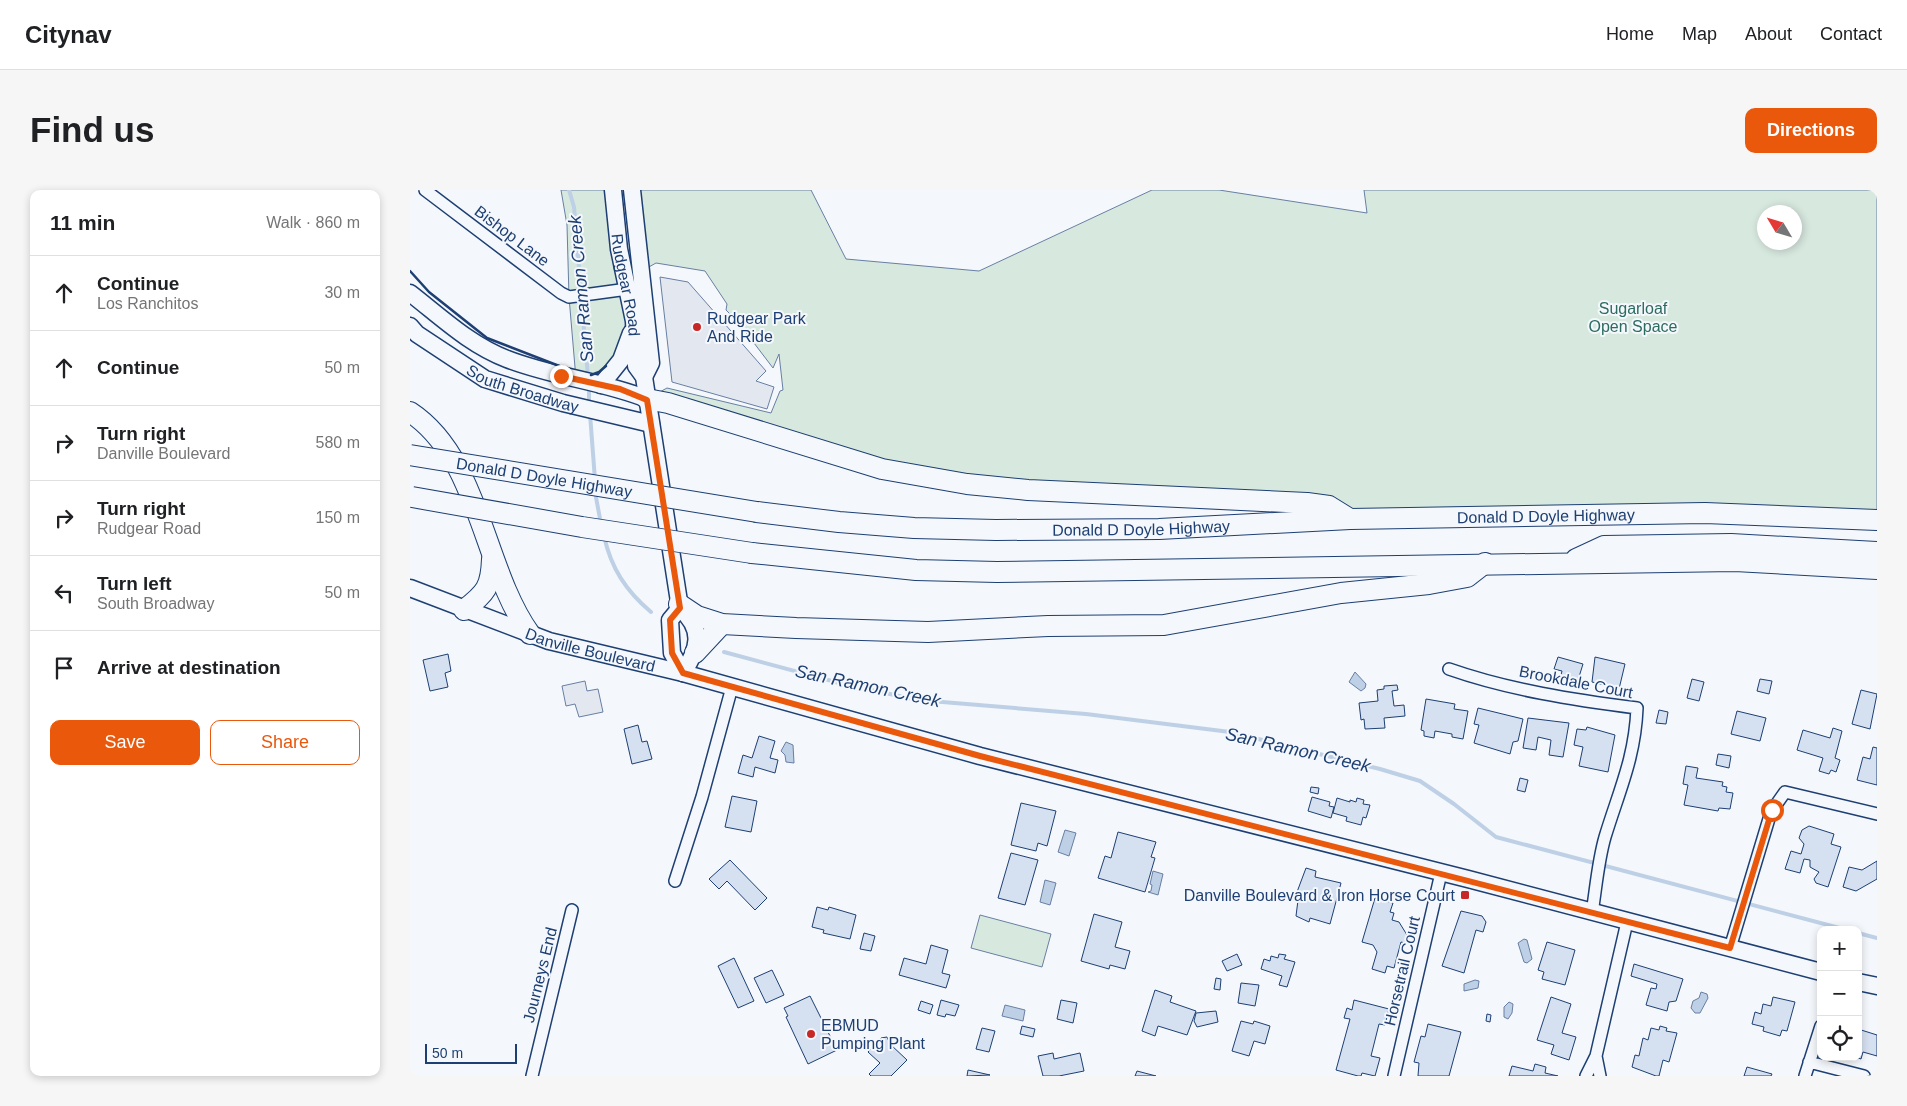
<!DOCTYPE html>
<meta charset="utf-8">
<style>
:root{--surface:#fff;--page:#f6f6f6;--text:#202124;--muted:#757577;--line:#e0e0e0;--accent:#ea580c}
body{margin:0;font-family:Arial,sans-serif;background:var(--page);color:var(--text)}
.controls{position:absolute;right:15px;bottom:15px;display:grid;overflow:hidden;border-radius:10px;box-shadow:0 2px 8px #0003}
.controls button{width:45px;height:45px;display:grid;place-items:center;padding:0;border:0;border-bottom:1px solid var(--line);background:var(--surface);color:var(--text);font:25px sans-serif}
.compass{position:absolute;left:1347px;top:15px;width:45px;height:45px;border-radius:50%;background:var(--surface);box-shadow:0 2px 8px #0003;rotate:308deg}
.scale{position:absolute;left:15px;bottom:12px;width:92px;box-sizing:border-box;padding-left:5px;border:2px solid #1d3f73;border-top:0;font-size:14px;line-height:18px;white-space:nowrap;color:#1d3f73;-webkit-text-stroke:4px #f4f7fb;paint-order:stroke}
.stop{position:absolute;width:15px;height:15px;margin:-11px;border:4px solid #ea580c;border-radius:50%;background:#fff}
.stop.end{background:#ea580c;border-color:#fff;box-shadow:0 1px 5px #0008}
.list{margin:0;padding:0;list-style:none}
h2{display:flex;justify-content:space-between;align-items:center;height:65px;margin:0;padding:0 20px;font-size:21px}
h2 small{font-size:16px;font-weight:400;color:var(--muted)}
.list li{display:grid;grid-template-columns:32px 1fr auto;gap:15px;align-items:center;box-sizing:border-box;height:75px;padding:0 20px;border-top:1px solid var(--line)}
.list b{display:block;font-size:19px;white-space:nowrap}
.list p{margin:0;font-size:16px;white-space:nowrap;color:var(--muted)}
.list em{font-size:16px;font-style:normal;color:var(--muted)}
.actions{display:flex;gap:10px;padding:15px 20px}
.actions a{flex:1;padding:11px 0;border:1px solid var(--accent);border-radius:10px;text-align:center;font-size:18px;color:var(--accent)}
.actions .main{background:var(--accent);color:#fff}
.icon{flex:none;width:28px;height:28px;fill:none;stroke:currentColor;stroke-width:2;stroke-linecap:round;stroke-linejoin:round}
.map{position:relative;flex:none;width:1467px;height:886px;overflow:hidden;border-radius:10px}
header{display:flex;align-items:center;gap:30px;box-sizing:border-box;height:70px;padding:0 25px;background:var(--surface);border-bottom:1px solid var(--line)}
header strong{font-size:24px}
nav{display:flex;gap:28px;margin-inline-start:auto;font-size:18px}
.intro{display:flex;align-items:center;justify-content:space-between;box-sizing:border-box;height:120px;padding:0 30px}
h1{margin:0;font-size:35px}
.button{padding:12px 22px;border-radius:10px;background:var(--accent);color:#fff;font-size:18px;font-weight:700}
main{display:flex;gap:30px;padding:0 30px}
aside{flex:1;background:var(--surface);border-radius:10px;box-shadow:0 2px 8px #0003}
.map>svg:first-child{display:block}
</style>
<header>
<strong>Citynav</strong>
<nav><a>Home</a><a>Map</a><a>About</a><a>Contact</a></nav>
</header>
<div class="intro"><h1>Find us</h1><a class="button">Directions</a></div>
<main>
<aside>
<h2>11 min<small>Walk · 860 m</small></h2>
<ul class="list">
<li><svg class="icon" aria-label="ahead" viewBox="0 0 24 24"><path d="M12 20V5M6 11l6-6 6 6"/></svg><div><b>Continue</b><p>Los Ranchitos</p></div><em>30 m</em></li>
<li><svg class="icon" aria-label="ahead" viewBox="0 0 24 24"><path d="M12 20V5M6 11l6-6 6 6"/></svg><div><b>Continue</b></div><em>50 m</em></li>
<li><svg class="icon" aria-label="right" viewBox="0 0 24 24"><path d="M7 20v-9h11M14 6l5 5-5 5"/></svg><div><b>Turn right</b><p>Danville Boulevard</p></div><em>580 m</em></li>
<li><svg class="icon" aria-label="right" viewBox="0 0 24 24"><path d="M7 20v-9h11M14 6l5 5-5 5"/></svg><div><b>Turn right</b><p>Rudgear Road</p></div><em>150 m</em></li>
<li><svg class="icon" aria-label="left" viewBox="0 0 24 24"><path d="M17 20v-9H6M10 6l-5 5 5 5"/></svg><div><b>Turn left</b><p>South Broadway</p></div><em>50 m</em></li>
<li><svg class="icon" aria-label="arrive" viewBox="0 0 24 24"><path d="M6 21V4h12l-3 4 3 4H6"/></svg><div><b>Arrive at destination</b></div></li>
</ul>
<div class="actions"><a class="main">Save</a><a>Share</a></div>
</aside>
<div class="map">
<svg width="1467" height="886" viewBox="0 0 1467 886">
<rect width="100%" height="100%" fill="#f4f7fb"/>
<path fill="#d7e8df" stroke="#687fa3" fill-rule="evenodd" d="M151 0H203L224 131 191 195 166 189 159 107 157 35Z
M222 0H401L436 69 569 81 742 0H809L957 23 954 0H1467V330L940 329 919 316 557 294 237 209 257 198 361 223 370 201 373 200 369 164 363 178 328 132 316 120 317 114 295 81 246 73 230 82ZM1354 22H1384V52H1354Z
M570 725 641 744 632 777 561 758Z"/>
<path fill="#e3e8f0" stroke="#687fa3" d="M250 87 278 92 356 181 346 191 364 197 357 219 262 192Z
M175 491 177 501 188 499 193 522 169 527 165 514 156 516 152 496Z"/>
<path fill="#bed0e5" stroke="#687fa3" d="M945 482 956 494 955 498 951 501 939 492Z
M376 552 383 555 384 573 376 572 375 565 371 561Z
M655 640 666 643 659 666 648 662Z
M743 681 753 684 748 705 738 702 741 701 742 695 740 694Z
M635 690 646 693 640 715 630 712Z
M1114 749 1117 750 1122 769 1117 773 1114 772 1108 753Z
M1065 790 1069 791 1068 798 1054 801V794Z
M1291 802 1297 804 1298 808 1290 823H1285L1281 818 1283 811 1289 808Z
M1099 812 1103 814 1102 823 1098 829 1094 827V817Z
M595 815 615 820 613 831 592 826Z"/>
<g fill="none" stroke-linecap="round" stroke-linejoin="round">
<path stroke="#bed0e5" stroke-width="4" d="M159 0 164 17 178 187
M179 197V215
M180 224 185 290
M185 302 191 334
M194 346C201 378 216 401 241 422
M314 462 433 494 508 510 676 524 820 542 970 579 1010 591 1044 614 1086 647 1437 740
M1448 743 1467 748"/>
</g>
<path fill="#d5e0f0" stroke="#1d3f73" d="M38 464 41 481 35 483 38 497 20 501 13 470Z
M1148 467 1173 474 1168 490 1151 485 1152 481 1144 479Z
M1185 467 1215 474 1209 499 1182 492Z
M1282 489 1294 492 1289 511 1277 508Z
M1350 489 1362 491 1359 504 1347 501Z
M987 495 988 500 982 501 984 516 994 515 995 526 974 528 975 538 955 539 954 529 951 530 949 513 968 511 967 500 974 499V496Z
M1451 500 1467 504 1460 539 1442 534Z
M1016 509 1045 514 1044 519 1058 521 1053 549 1042 547V544L1025 541 1024 548 1014 546V541L1011 540Z
M1068 518 1113 529 1108 551 1103 552 1100 564 1064 553 1069 535 1064 534Z
M1249 520 1258 522 1256 534 1246 533Z
M1327 521 1356 528 1350 551 1321 544Z
M1118 528 1159 533 1153 567 1139 565 1141 550 1128 547 1126 560 1113 558Z
M228 535 232 552 237 551 242 569 222 574 214 539Z
M1177 537 1205 545 1198 582 1169 576 1173 557 1164 555 1167 539 1176 540Z
M1423 538 1432 541 1425 568 1430 570 1426 582 1421 580 1419 584 1409 581 1413 568 1387 560 1393 540 1420 548Z
M349 546 365 551 360 568 368 570 365 583 345 577 343 587 328 583 333 565 342 568Z
M1463 557 1467 558V595L1447 590 1453 567 1460 569Z
M1308 564 1321 566 1319 578 1306 575Z
M1276 576 1288 578 1286 588 1313 592 1312 596 1317 597 1316 602 1323 603 1320 619 1309 618 1308 621 1274 615 1278 595 1273 594Z
M1110 588 1118 590 1115 602 1107 600Z
M901 597 909 598 908 604 900 602Z
M322 606 347 611 341 642 315 637Z
M902 607 920 612 919 616 924 617 921 628 898 621Z
M927 608 940 612V610L946 612 947 608 954 610 953 614 960 615 956 628 953 627 951 635 936 631 937 627 923 623Z
M611 613 646 621 637 656 628 653 626 661 601 655Z
M1399 636 1424 644 1421 654 1431 657 1418 697 1406 693 1404 689 1409 682 1400 677V670L1394 669 1390 683 1375 679 1381 661 1391 664 1394 654 1389 648 1392 640Z
M708 642 746 652 741 667 745 668 735 702 688 688 695 666 701 668Z
M601 663 628 670 615 715 588 708Z
M320 670 357 708 345 720 317 691 309 699 299 689Z
M1467 671V689L1446 701 1433 697 1439 677 1452 680Z
M896 678 906 681 905 687 931 693 920 734 900 728 899 732 886 726 888 710 893 711 895 704 887 702Z
M965 708 983 713 980 722 984 723 982 730 989 732 997 745 995 753 991 752 984 778 977 776 975 783 962 779 967 762 963 755 952 752Z
M407 717 418 720 419 717 446 725 440 749 413 743 414 740 402 737Z
M1051 721 1072 726 1076 732 1073 742 1066 740 1054 783 1032 776Z
M684 724 712 732 705 757 720 761 715 779 700 775 699 779 671 771Z
M454 743 465 746 461 761 450 759Z
M1137 752 1165 760 1155 795 1132 789 1134 782 1128 780Z
M521 755 538 760 532 783 540 785 536 798 489 785 494 768 516 774Z
M827 764 832 775 817 781 812 771Z
M869 764 876 765 874 769 885 772 877 797 869 795 872 786 851 779 854 769 860 771 861 766 868 768Z
M324 768 344 811 328 818 308 776Z
M1224 774 1273 789 1266 811 1259 812 1257 821 1236 815 1241 798 1246 799 1247 794 1221 786Z
M362 780 374 805 356 813 344 788Z
M806 788 811 789 810 800 804 799Z
M831 793 849 795 845 816 828 813Z
M745 800 762 806 760 812 786 821 777 845 748 836 745 846 732 841Z
M400 806 427 860 398 874 376 827 378 826 374 818Z
M1141 807 1161 814 1152 843 1166 847 1159 870 1141 864 1144 855 1127 850Z
M1363 807 1385 812 1377 841 1372 840 1370 846 1353 841 1354 837 1342 834 1345 822 1351 824 1353 814 1361 816Z
M531 810 549 815 545 826 536 824 535 827 527 825Z
M651 810 667 813 663 833 647 829Z
M944 810 979 819 975 835 969 834 961 866 970 868 965 886 952 883 951 886H948L926 880 940 829 934 828 937 818 942 820Z
M511 811 523 815 520 824 508 820Z
M806 821 808 832 787 837 784 831 786 823Z
M1077 824 1081 825 1080 832 1076 831Z
M831 831 843 834 844 831 860 836 855 854 844 851 839 866 822 861Z
M1018 834 1051 842 1039 886H1008L1009 873 1004 872 1011 846 1015 847Z
M612 836 625 839 623 847 610 844Z
M1250 836 1257 838 1256 841 1267 843 1259 872 1253 870 1249 886H1246L1222 877 1225 865 1229 866 1233 848 1238 850 1241 838 1249 840Z
M572 838 585 841 579 862 566 859Z
M1448 839 1467 845V866L1453 862 1451 869 1446 867H1448Z
M477 847 480 854 497 870 481 886H461L459 884 470 873 458 862 471 848Z
M643 863 644 869 670 863 674 881 649 886H633L628 866Z
M1125 874 1136 877 1135 883 1148 886H1099L1102 876 1123 881Z
M1337 877 1362 884 1361 886H1334Z
M558 880 580 885 557 886Z
M727 881 746 886H725Z"/>
<g fill="none" stroke-linecap="round" stroke-linejoin="round">
<g stroke="#1d3f73" stroke-width="14">
<path id="street" d="M15 0 151 103 159 107 225 98
M1039 479C1099 500 1164 510 1227 518 1225 568 1209 601 1195 647 1188 671 1186 698 1182 723
M265 691 292 607 322 497
M1320 758 1361 622 1375 602 1467 624
M1186 866 1190 886
M1399 872 1454 886
M122 886 162 720
M984 886 1031 683
M1176 886 1186 866 1217 732
M1395 886 1411 836"/>
</g>
<g stroke="#1d3f73" stroke-width="19">
<g id="secondary">
<path id="s1" d="M203 0 209 59 224 131 226 176 234 187 270 418C294 440 289 458 273 483"/>
<path d="M222 0 241 173 234 187"/>
<path d="M0 103C31 127 60 155 97 169 143 187 192 191 237 209"/>
<path id="s2" d="M0 136 7 144 75 189 153 213 241 234"/>
<path d="M191 195 211 170 221 143"/>
<path id="s3" d="M0 398 139 451 273 483 570 566 1058 689 1411 782"/>
<path d="M270 418 260 430 262 463 273 483"/>
<path d="M1448 792 1467 796"/>
</g>
</g>
<g stroke="#1d3f73" stroke-width="22">
<g id="highway">
<path d="M237 209 258 213 472 279 557 294 618 300 897 313 919 316 940 329"/>
<path d="M0 222C70 268 73 379 120 444"/>
<path id="s4" d="M347 322 429 332 504 338 586 340 749 339 940 329 1295 323 1467 330"/>
<path d="M342 363 506 380 587 382 1325 371 1467 379"/>
<path d="M1166 369 1194 356 1321 354 1467 362"/>
<path d="M269 414 287 426 312 434 386 438 518 442 638 436 754 435 931 403 1019 394 1057 387 1075 373"/>
<path d="M54 420C76 403 81 397 82 369"/>
<path d="M285 463 312 434"/>
</g>
</g>
<use href="#street" stroke="#f4f7fb" stroke-width="11"/>
<use href="#secondary" stroke="#f4f7fb" stroke-width="16"/>
<use href="#highway" stroke="#f4f7fb" stroke-width="20"/>
<g stroke="#1d3f73" stroke-width="22" stroke-linecap="butt">
<g id="highway-bridge">
<path id="s5" d="M0 265 347 322"/>
<path d="M2 307 172 337 342 363"/>
</g>
</g>
<use href="#highway-bridge" stroke="#f4f7fb" stroke-width="20"/>
<path stroke="#1d3f73" stroke-width="2.5" d="M0 81 19 102 77 148 157 179
M181 185 189 182 196 176"/>
</g>
<g fill="none" stroke-linecap="round" stroke-linejoin="round">
<path stroke="#ea580c" stroke-width="6" d="M151 186 210 199 237 210 270 418 260 430 262 463 273 483 570 566 1320 758 1362 620"/>
</g>
<g fill="#c62828" stroke="#f4f7fb" stroke-width="2">
<circle cx="287" cy="137" r="5"/>
<rect x="1050" y="700" width="10" height="10" rx="2.5"/>
<circle cx="401" cy="844" r="5"/>
</g>
<g text-anchor="middle" dominant-baseline="central" stroke-width="4" stroke-linejoin="round" paint-order="stroke">
<g font-size="16" fill="#1d3f73" stroke="#f4f7fb">
<text transform="translate(102 46) rotate(37)">Bishop Lane</text>
<text stroke="none"><textPath href="#s1" startOffset="96">Rudgear Road</textPath></text>
<text stroke="none"><textPath href="#s2" startOffset="131">South Broadway</textPath></text>
<text stroke="none"><textPath href="#s5" startOffset="136">Donald D Doyle Highway</textPath></text>
<text stroke="none"><textPath href="#s4" startOffset="790">Donald D Doyle Highway</textPath></text>
<text stroke="none"><textPath href="#s4" startOffset="385">Donald D Doyle Highway</textPath></text>
<text stroke="none"><textPath href="#s3" startOffset="191">Danville Boulevard</textPath></text>
<text transform="translate(1166 492) rotate(11)">Brookdale Court</text>
<text transform="translate(992 781) rotate(-77)">Horsetrail Court</text>
<text transform="translate(130 785) rotate(-76)">Journeys End</text>
</g>
<g font-size="16" fill="#2c6c60" stroke="#f4f7fb">
<text x="1223" y="118">Sugarloaf<tspan x="1223" dy="18">Open Space</tspan></text>
</g>
<g font-size="16" fill="#1d3f73" stroke="#f4f7fb" text-anchor="start">
<text x="297" y="128">Rudgear Park<tspan x="297" dy="18">And Ride</tspan></text>
<text x="1045" y="705" text-anchor="end">Danville Boulevard &amp; Iron Horse Court</text>
<text x="411" y="835">EBMUD<tspan x="411" dy="18">Pumping Plant</tspan></text>
</g>
<g font-size="18" font-style="italic" fill="#1d3f73" stroke="#f4f7fb">
<text transform="translate(171 99) rotate(-95)">San Ramon Creek</text>
<text transform="translate(458 496) rotate(12)">San Ramon Creek</text>
<text transform="translate(888 560) rotate(13)">San Ramon Creek</text>
</g>
</g>
</svg>
<div class="controls">
<button>+</button>
<button>−</button>
<button><svg class="icon" aria-label="locate" viewBox="0 0 24 24"><circle cx="12" cy="12" r="6"/><path d="M12 2v4M12 18v4M2 12h4M18 12h4"/></svg></button>
</div>
<svg class="compass" viewBox="-18 -18 36 36"><path d="M0-13l5 13h-10z" fill="#e53935"/><path d="M0 13l5-13h-10z" fill="#757577"/></svg>
<div class="scale">50 m</div>
<div class="stop" style="left:1362px;top:620px"></div>
<div class="stop end" style="left:151px;top:186px"></div>
</div>
</main>
